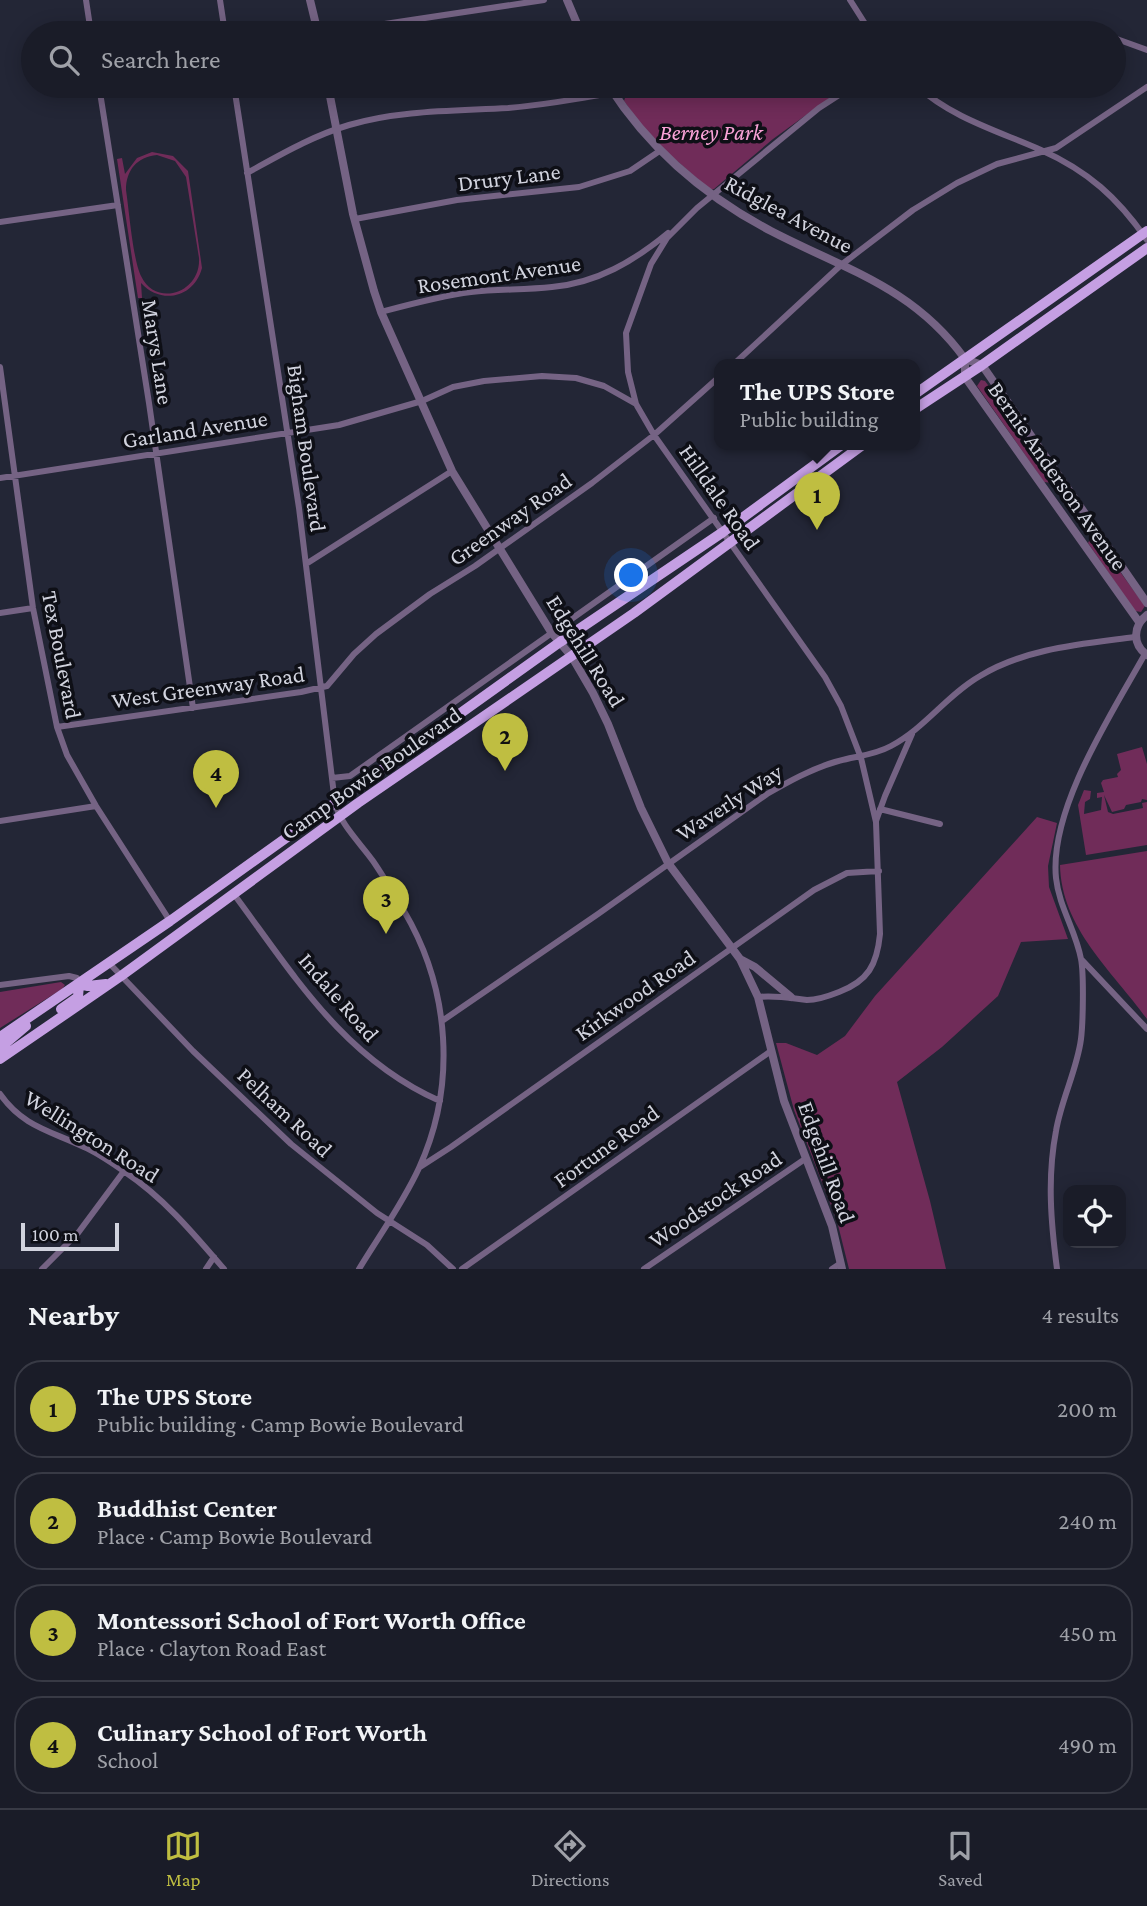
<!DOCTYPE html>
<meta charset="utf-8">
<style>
:root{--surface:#1a1c28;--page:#232530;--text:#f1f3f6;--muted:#9fa1a8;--line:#383a45;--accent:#bfbe41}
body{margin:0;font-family:"Crimson Pro",serif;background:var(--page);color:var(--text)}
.controls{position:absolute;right:21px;bottom:21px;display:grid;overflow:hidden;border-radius:14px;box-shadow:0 4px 18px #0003}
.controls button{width:63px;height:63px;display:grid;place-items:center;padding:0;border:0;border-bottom:2px solid var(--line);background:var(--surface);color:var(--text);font:35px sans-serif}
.scale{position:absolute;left:21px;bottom:18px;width:98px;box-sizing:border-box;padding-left:7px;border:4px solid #d1d3de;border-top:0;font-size:19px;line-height:24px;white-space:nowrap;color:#d1d3de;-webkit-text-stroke:5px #0e0f16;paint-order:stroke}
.you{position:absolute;left:632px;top:576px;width:24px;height:24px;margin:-18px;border:5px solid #fff;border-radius:50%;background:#1a73e8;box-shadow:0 0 0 10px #1a73e833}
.badge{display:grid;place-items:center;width:46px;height:46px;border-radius:50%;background:var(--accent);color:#111;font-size:23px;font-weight:700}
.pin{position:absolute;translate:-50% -58px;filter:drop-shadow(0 2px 4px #0008)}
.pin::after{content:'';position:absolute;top:37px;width:24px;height:21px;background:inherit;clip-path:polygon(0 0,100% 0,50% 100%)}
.popup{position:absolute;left:714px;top:359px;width:206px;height:91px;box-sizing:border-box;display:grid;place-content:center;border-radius:14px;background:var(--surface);filter:drop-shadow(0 2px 5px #0005);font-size:23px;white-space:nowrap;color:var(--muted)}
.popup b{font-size:26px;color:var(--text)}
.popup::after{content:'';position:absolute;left:50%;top:100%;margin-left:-14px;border:14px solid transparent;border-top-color:var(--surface)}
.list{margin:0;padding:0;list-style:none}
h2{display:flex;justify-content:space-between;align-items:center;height:91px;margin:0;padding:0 28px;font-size:30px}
h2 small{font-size:23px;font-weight:400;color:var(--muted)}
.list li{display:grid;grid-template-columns:46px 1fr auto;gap:21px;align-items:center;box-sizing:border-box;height:98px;margin:0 14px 14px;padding:0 14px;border:2px solid var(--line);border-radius:28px}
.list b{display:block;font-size:26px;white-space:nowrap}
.list p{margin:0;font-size:23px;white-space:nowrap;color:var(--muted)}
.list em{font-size:23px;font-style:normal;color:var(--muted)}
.icon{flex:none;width:38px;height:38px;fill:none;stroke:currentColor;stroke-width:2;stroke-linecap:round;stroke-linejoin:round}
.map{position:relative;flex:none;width:1147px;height:1269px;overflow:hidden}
.search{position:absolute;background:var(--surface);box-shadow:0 4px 18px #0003;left:21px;right:21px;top:21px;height:77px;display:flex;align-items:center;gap:18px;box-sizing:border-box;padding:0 24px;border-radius:38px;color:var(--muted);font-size:26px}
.sheet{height:539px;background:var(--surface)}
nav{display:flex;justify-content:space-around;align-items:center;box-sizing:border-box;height:98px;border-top:2px solid var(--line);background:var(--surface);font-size:19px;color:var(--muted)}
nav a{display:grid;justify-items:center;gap:4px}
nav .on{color:var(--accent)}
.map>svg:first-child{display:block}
</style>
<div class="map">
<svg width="1147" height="1269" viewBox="0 0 1147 1269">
<rect width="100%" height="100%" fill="#232636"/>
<path fill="#702c59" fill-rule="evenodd" d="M672 86H846L773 139 714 189 710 190 650 137 624 101 626 95Z
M152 152 173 156 188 171 202 268C194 298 161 305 141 283L142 298H138L117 159 122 158 125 174 137 158ZM157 155 175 161 186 177 199 258C201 293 156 308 141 276 133 260 129 210 126 190 126 170 137 157 157 155Z
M981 380 985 381 1053 475 1052 483 1044 482 977 386Z
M1094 536 1145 606 1141 612 1135 611 1088 543 1091 537Z
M1142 747 1147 764V800L1142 799 1141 802 1126 805 1124 809 1112 812 1104 795 1108 812 1113 814 1143 808 1142 803 1147 802V845L1086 855 1078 805 1084 790 1091 791 1090 799 1085 802 1084 814 1101 810 1102 797 1097 798V793L1104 792 1101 783 1103 780 1118 777 1117 774 1121 770 1117 754Z
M1037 817 1057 823 1048 866 1049 887 1068 939 1021 942 998 996 942 1047 897 1082 930 1201 946 1269H849L837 1221 794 1110 776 1043H786L817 1055 845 1036 875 996Z
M1147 851V1019C1113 972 1061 928 1060 865Z
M61 982 65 985 62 989 0 1028V992Z"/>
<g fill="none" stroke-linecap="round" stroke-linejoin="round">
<path stroke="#756384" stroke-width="6" d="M86 0 91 33
M220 0 225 33
M850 0 871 33
M325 33 544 0
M974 33 1038 29 1089 33
M1114 38 1147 50
M99 86 149 403 193 708
M234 86 299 508 335 803C340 824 361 844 373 861 384 877 394 894 404 911 450 989 457 1085 419 1168 403 1203 379 1236 359 1269
M917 86C952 118 998 131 1041 150 1088 171 1118 198 1147 240
M247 173C280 155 312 136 349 125 399 110 456 111 508 108 554 104 600 95 645 86
M355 219 457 200 579 187 630 171 661 150
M0 222 118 205
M681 224 667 238 651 264 626 333 628 372 636 404 654 435 825 677 841 706 861 758 876 822 880 934C877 965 868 981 839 992 829 996 818 1000 807 1000 790 998 775 995 758 997
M680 225 697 208 819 108 853 86
M381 312C411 304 440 296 471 292 498 289 525 290 552 287 597 283 634 261 668 233
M734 364 841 265 913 210 957 183 997 164 1056 148 1147 87
M0 367 33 608 57 727 67 755 96 806 170 921
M0 478 339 425 422 401 453 387 484 381 542 376 576 378 604 386 636 404
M306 564 452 471
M0 613 33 608
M57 727 301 692 327 686 354 654 376 634 430 594 475 566 592 483 654 435 719 377
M332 778 350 776 714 518
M880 809 940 824
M0 821 96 806
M876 821 885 796 912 734
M233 893C294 975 343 1058 440 1101
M1082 960 1147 1029
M109 963 193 1051 291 1144 377 1213 427 1245 453 1269
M0 985 69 976 77 978 79 984
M442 1021 598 914 767 794C788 782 811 769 835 762 854 756 873 756 891 746 925 728 947 695 980 676 1026 648 1083 644 1135 637
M0 1094C23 1127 51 1131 84 1147 98 1153 112 1163 125 1172 164 1198 194 1234 224 1269
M420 1167 451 1147 814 890 847 873 879 871
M42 1269 78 1233 124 1171
M206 1269 214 1257
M462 1269 771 1051
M644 1269 805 1159
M832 1269 841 1263
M1057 1269C1051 1223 1047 1178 1056 1131 1061 1100 1077 1070 1081 1039 1083 1023 1084 974 1081 959 1076 931 1059 907 1056 878 1049 809 1112 713 1145 654"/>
<path stroke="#756384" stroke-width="8" d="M310 0 318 33
M567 0 581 33
M328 86 353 214 374 291 381 312 452 471 551 632 572 657 593 693 608 724 641 808 668 863 740 959 758 997 784 1101 832 1226 842 1269
M609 86C649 148 706 197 771 231 846 270 913 287 965 359
M965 359V377L1139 622
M965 359 982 365 1147 603
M1147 615C1133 626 1132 644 1147 655
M740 959 755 967 791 997"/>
<path stroke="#c59fe3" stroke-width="10" d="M915 394 1147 231
M915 409 982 365 1147 248
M61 1009 78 997 79 984 88 986 106 984
M0 1037 170 921 560 642 723 532 843 444
M0 1048 26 1026
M0 1059 121 976 358 803 634 613 864 444"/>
</g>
<g text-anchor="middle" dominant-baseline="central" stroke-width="7" stroke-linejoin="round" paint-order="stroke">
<g font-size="23" font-style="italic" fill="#faa3d8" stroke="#0e0f16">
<text x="711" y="132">Berney Park</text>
</g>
<g font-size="23" fill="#d1d3de" stroke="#0e0f16">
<text transform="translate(509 177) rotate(-7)">Drury Lane</text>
<text transform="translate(789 214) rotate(28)">Ridglea Avenue</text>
<text transform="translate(499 274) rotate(-8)">Rosemont Avenue</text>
<text transform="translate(158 352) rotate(81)">Marys Lane</text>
<text transform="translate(195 429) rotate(-9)">Garland Avenue</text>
<text transform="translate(307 448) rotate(82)">Bigham Boulevard</text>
<text transform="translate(1058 476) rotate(55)">Bernie Anderson Avenue</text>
<text transform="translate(720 497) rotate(55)">Hilldale Road</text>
<text transform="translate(510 519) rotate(-35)">Greenway Road</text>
<text transform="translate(586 651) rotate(58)">Edgehill Road</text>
<text transform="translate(62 655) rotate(79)">Tex Boulevard</text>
<text transform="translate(208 687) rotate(-8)">West Greenway Road</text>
<text transform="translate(371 773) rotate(-35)">Camp Bowie Boulevard</text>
<text transform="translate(729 802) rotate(-33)">Waverly Way</text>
<text transform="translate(635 995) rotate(-35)">Kirkwood Road</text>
<text transform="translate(339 997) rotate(49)">Indale Road</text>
<text transform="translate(285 1112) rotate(43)">Pelham Road</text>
<text transform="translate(92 1136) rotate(32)">Wellington Road</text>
<text transform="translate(606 1146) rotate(-36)">Fortune Road</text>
<text transform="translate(827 1162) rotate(70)">Edgehill Road</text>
<text transform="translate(715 1199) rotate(-34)">Woodstock Road</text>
</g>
</g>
</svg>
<div class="controls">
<button><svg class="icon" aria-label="locate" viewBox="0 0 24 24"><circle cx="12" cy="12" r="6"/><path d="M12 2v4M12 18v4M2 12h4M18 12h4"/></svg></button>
</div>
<div class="scale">100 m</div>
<div class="you"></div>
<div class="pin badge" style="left:817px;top:530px">1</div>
<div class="popup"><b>The UPS Store</b>Public building</div>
<div class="pin badge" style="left:505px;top:771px">2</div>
<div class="pin badge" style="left:386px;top:934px">3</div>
<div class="pin badge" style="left:216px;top:808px">4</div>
<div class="search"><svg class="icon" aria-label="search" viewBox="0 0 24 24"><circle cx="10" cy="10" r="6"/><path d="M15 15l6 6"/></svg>Search here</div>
</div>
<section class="sheet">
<h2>Nearby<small>4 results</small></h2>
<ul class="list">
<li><span class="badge">1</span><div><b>The UPS Store</b><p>Public building · Camp Bowie Boulevard</p></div><em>200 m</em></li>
<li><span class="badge">2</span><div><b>Buddhist Center</b><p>Place · Camp Bowie Boulevard</p></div><em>240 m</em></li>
<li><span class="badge">3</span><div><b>Montessori School of Fort Worth Office</b><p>Place · Clayton Road East</p></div><em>450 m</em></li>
<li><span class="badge">4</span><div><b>Culinary School of Fort Worth</b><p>School</p></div><em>490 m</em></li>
</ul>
</section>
<nav>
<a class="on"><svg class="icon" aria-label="map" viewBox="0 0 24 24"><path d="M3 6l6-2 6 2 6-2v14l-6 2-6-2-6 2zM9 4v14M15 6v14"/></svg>Map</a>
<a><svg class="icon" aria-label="directions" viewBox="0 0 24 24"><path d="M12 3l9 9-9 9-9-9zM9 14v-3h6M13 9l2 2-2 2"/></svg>Directions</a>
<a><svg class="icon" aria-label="saved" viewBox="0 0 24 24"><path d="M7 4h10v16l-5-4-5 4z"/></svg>Saved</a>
</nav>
